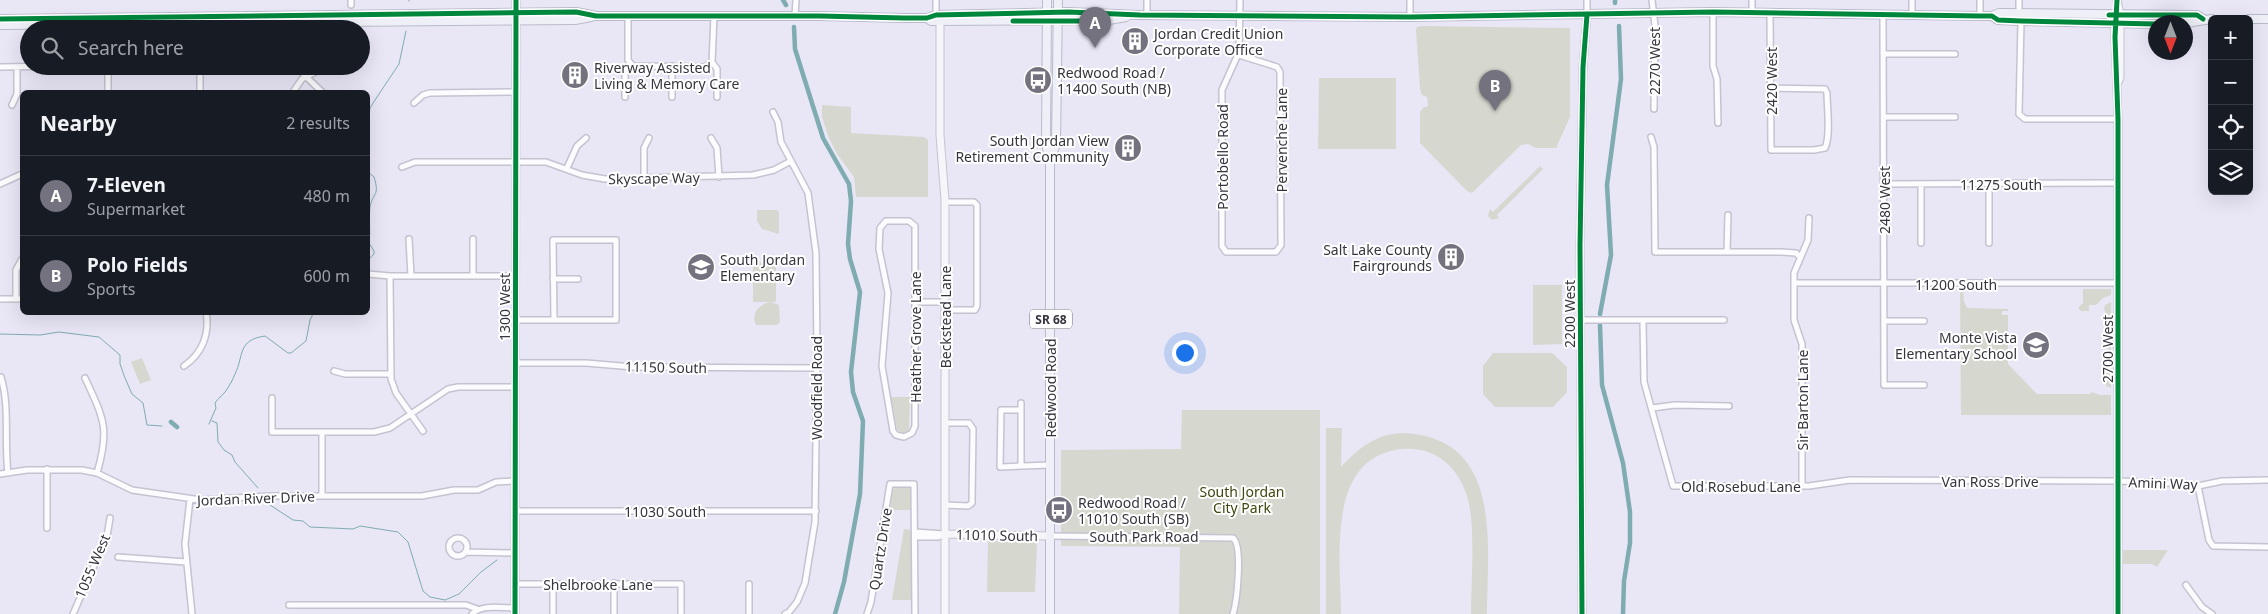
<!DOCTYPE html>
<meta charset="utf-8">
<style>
:root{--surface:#171b24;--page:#242831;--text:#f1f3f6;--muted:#9ea1a6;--line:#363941;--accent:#75727f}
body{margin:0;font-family:"Noto Sans",sans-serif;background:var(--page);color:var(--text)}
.controls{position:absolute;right:15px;top:15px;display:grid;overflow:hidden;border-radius:8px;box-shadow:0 5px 20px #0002}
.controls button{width:45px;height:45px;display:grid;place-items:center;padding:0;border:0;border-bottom:1px solid var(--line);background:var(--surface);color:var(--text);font:25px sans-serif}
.compass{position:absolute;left:2148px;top:15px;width:45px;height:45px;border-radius:50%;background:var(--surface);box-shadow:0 5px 20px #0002;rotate:180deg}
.you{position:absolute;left:1184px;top:352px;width:18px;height:18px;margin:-12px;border:4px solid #fff;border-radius:50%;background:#1a73e8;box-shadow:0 0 0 8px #1a73e833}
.badge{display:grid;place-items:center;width:32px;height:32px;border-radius:50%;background:var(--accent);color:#fff;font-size:16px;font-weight:700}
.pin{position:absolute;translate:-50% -41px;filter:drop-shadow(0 1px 2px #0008)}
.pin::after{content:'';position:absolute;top:26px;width:18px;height:15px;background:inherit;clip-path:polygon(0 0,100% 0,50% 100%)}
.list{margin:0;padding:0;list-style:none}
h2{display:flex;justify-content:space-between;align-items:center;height:65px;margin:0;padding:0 20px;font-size:21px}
h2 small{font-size:16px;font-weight:400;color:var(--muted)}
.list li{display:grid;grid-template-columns:32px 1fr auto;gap:15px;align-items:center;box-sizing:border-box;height:80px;padding:0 20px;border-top:1px solid var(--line)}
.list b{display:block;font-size:19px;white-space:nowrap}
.list p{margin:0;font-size:16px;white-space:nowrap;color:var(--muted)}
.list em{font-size:16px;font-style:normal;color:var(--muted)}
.icon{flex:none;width:28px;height:28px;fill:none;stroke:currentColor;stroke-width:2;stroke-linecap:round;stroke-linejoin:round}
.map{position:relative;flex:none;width:2268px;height:614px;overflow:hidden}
.search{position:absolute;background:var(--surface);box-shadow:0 5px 20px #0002;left:20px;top:20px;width:350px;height:55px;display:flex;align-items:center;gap:12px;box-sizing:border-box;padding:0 18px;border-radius:28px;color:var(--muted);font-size:19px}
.panel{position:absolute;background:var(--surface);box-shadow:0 5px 20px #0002;left:20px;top:90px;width:350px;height:225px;border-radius:8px}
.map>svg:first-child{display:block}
</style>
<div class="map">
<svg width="2268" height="614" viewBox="0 0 2268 614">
<rect width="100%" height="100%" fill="#e9e6f6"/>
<path fill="#d6d8cf" d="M1422 26 1570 28V117L1556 148H1536L1528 144 1521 145 1472 193 1467 191 1420 143V112L1423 108 1428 106 1427 97 1422 95 1420 89 1416 30 1417 27Z
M1319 78H1396V149H1318Z
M822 105 851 107V133L924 137 928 140V197H856L854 177 837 154 829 138 822 117Z
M1540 166 1543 169 1497 215 1499 218 1492 220 1488 216 1490 209 1493 212Z
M757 210H777L779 212V234L762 229 757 221Z
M753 262H776V302H770L779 305 780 322 777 325H756C751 313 758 306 769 302H753Z
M1533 285H1562V344L1533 345Z
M1960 289H1963L1964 301 1967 308 2008 309V311H2002V315H2008V364L2037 394H2090L2092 392 2100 395H2111V415H1961Z
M2083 289H2111V295L2103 298 2096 305H2089V311H2081L2078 308 2083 303Z
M2111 302V388L2106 386 2104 367 2108 370V317L2104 309 2105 305Z
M1493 353H1552L1567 367V392L1553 407H1495L1483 394V366Z
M142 358 151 380 140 384 131 362Z
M891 397H910L909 430 903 434 897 429Z
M1182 410H1320V614H1179L1180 547 1061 546V450L1181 449Z
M1326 428H1342L1341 467C1361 445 1384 429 1414 434 1503 445 1487 549 1487 614H1471C1471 582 1476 525 1467 496 1460 474 1445 455 1421 450 1405 447 1389 449 1374 458 1329 485 1341 568 1341 614H1326Z
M908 486 912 491V510H890L893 489 897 487Z
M904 529 912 530V600H892Z
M988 541 1034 542 1037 545 1035 592H987Z
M2123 550H2168L2157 567 2152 564H2123Z"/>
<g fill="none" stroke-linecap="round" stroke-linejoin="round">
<path stroke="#7facb1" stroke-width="1" d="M409 1V0
M368 124 370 108 375 100 399 64 406 31
M368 172 374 177C380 196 373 192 370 207 368 218 371 231 369 243L374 251V254L368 260
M0 334 40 335 59 332 99 337 120 355V364L125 378 132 394 143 403 147 425 162 426
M212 421 217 423 218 442 224 450 232 455 235 462 258 488
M209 424 216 408 215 403C218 398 222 396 225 392 229 387 233 379 235 374 244 356 237 340 265 336L288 353H291L306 341 310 320 314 312
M270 505 293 520 303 521 310 527 353 529 360 526 398 532 408 542 423 591 430 597 445 600 459 594 481 572 497 560"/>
<path stroke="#7facb1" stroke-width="4.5" d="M783 0 786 5
M1615 3V0
M794 27 795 49 823 138 849 184 851 201 848 244 850 259 860 292 851 372 853 392 863 421 860 494 844 582 835 614
M1600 314 1611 255 1607 185 1621 79 1619 26
M1600 325 1602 385 1623 463 1630 512V543L1624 581 1623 614
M171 422 177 427"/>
<g stroke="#c5c3d0" stroke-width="8">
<path id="street" d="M351 0V5
M936 0V15
M1147 0V15
M1587 0V15
M1652 0 1655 26 1654 109
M1912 0V15
M2019 0V13
M1713 12V66L1717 79 1718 123
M1752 13V0
M1770 13 1771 150H1814L1825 148C1831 136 1827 107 1827 93L1825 89 1771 88
M1883 15 1884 385H1924
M628 16V60L633 66 705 67 712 62
M795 16 796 0
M1980 16V0
M1410 17V0
M2021 21 2019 114 2025 119H2118
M1884 54H1955
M1239 55 1277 67 1280 72 1281 245 1276 252H1226L1222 246V90L1239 52 1240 0
M712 62 714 16
M712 62 717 69V97
M108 66V92
M295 66 322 92
M672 66V97
M0 67 58 66
M200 92V66
M293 92 302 79 327 66
M625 97V69L630 64
M414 103 423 95 430 93 516 92
M12 105 17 94V67
M773 112 778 122 781 142 808 193 816 253 817 355 815 522 805 583 797 602 789 612 785 614
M1884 117H1955
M1651 137 1654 147 1655 252H1781L1796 253 1800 257
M711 138 717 148 719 177
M402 167 415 162H546L582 175 605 179 753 175 774 170 791 161
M567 168 577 146 586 138
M644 178V148L649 138
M0 184 22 174
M1884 184 2118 183
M1921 184V243
M1989 184V243
M886 221H909L915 226V426L912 433 904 437 896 435 893 431 882 366 888 293 879 249 880 228Z
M409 239 411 276
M473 239V276
M1727 252 1728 215
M368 274 390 276H516
M390 276 391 379 396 393 423 431
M553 279H578
M1795 283H2118
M0 299H22
M16 299V270L22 259
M915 302H945
M945 310H975L977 306V205L974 202H945
M515 320H616V240H553L554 320
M1581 320H1724
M1643 320 1644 382 1673 486H1809L1850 480 2118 481 2191 484 2198 486 2222 481 2268 480
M1884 321H1924
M515 363H586L633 367 817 368
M184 366C202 354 210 334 206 312
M334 371 345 374H390
M1 377C10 406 4 442 8 473
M85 378C104 419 110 429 97 473
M272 398V432H374L390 428 448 389 458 387H515
M1652 408 1675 405 1729 406
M1021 410H1001L1000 467 1050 465
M1021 466V403
M47 469V528
M0 474 27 470H82L97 473 132 490 201 500 269 496H422L454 490H478L496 482 515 481
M1802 486V344L1794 320V273L1808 240 1809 218
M2198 486 2209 540 2213 546 2268 547
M322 496V432
M190 499 185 544 192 614
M945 505 968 506 972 503 973 429 969 423H945
M515 511H816
M915 532 944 534
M1050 536 1233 538C1243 546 1237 601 1233 614
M915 537H938L944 534
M449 547a9 9 0 1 1 18 0a9 9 0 1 1-18 0Z
M466 552 515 553
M118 557 186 562
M614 583V614
M515 584H681V613
M749 584V614
M553 585V614
M2186 585 2202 607 2212 614
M289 605H466L477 609
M73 614 107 536 110 518
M472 614C482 604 501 608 515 608
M867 614 871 602 890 484H914L915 614"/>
</g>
<g stroke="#c5c3d0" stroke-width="9">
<path id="secondary" d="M2118 9 2115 15V37L2118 119V614
M940 21V135L945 200V614
M2117 84 2120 78V15L2117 0
M944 534 1050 536
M515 614 516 0
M1582 614 1580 245 1583 67 1587 15"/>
</g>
<g stroke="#b9bbcb" stroke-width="10">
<path id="primary" d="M1047 0 1046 144 1050 162V614
M1992 16 1999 13 2197 15 2203 19
M927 18 931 21 1109 20 1126 17
M0 19 576 12 596 16H820L904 18H927L936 15 1068 12 1140 15 1410 17 1713 12 1980 16H1992L1998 20 2021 21 2156 24
M2249 19H2268
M2186 23 2212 19
M0 25 575 20 591 17
M1050 160 1056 144 1058 0"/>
</g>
<use href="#street" stroke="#fcfbfe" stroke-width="5"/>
<use href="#secondary" stroke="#f6f6fa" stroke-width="7"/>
<use href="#primary" stroke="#eff0f7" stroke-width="8"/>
<g stroke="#fff" stroke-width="8">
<path id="cycleway" d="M2117 0 2115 37 2118 119V614
M2109 15H2197L2203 19
M0 19 576 12 596 16H820L904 18H927L936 15 1068 12 1140 15 1410 17 1713 12 1980 16H1992L1998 20 2021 21 2156 24
M1013 21H1091
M515 614 516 0
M1582 614 1580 245 1583 67 1587 15"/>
</g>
<use href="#cycleway" stroke="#00873e" stroke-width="5"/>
</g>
<defs>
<g id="building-disc" transform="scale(1.4375)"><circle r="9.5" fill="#75727f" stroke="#fff"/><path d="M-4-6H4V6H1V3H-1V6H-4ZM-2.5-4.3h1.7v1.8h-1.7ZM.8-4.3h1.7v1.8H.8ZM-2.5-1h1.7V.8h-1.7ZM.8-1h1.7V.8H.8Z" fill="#fff"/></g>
<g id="bus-disc" transform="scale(1.4375)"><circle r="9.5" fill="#75727f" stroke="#fff"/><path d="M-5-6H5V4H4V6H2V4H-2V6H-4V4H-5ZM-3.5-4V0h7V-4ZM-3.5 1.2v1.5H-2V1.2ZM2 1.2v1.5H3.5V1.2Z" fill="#fff"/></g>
<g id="school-disc" transform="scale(1.4375)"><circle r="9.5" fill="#75727f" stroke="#fff"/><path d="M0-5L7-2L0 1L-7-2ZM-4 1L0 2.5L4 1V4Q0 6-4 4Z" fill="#fff"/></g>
</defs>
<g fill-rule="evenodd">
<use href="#building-disc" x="1135" y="41"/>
<use href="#building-disc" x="575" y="75"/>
<use href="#bus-disc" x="1038" y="80"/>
<use href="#building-disc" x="1128" y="148"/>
<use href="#building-disc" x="1451" y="257"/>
<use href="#school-disc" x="701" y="267"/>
<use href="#school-disc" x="2036" y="345"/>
<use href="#bus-disc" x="1059" y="510"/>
</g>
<g text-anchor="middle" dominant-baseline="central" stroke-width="4" stroke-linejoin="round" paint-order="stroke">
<rect fill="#fff" stroke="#727179" stroke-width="1" x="1030" y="309.5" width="42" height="19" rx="4"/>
<g font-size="12" font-weight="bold" fill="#36343f">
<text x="1051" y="319">SR 68</text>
</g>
<g font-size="14" fill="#36343f" stroke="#fff" text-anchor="start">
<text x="1154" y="33">Jordan Credit Union<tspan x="1154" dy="16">Corporate Office</tspan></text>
<text x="594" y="67">Riverway Assisted<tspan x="594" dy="16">Living &amp; Memory Care</tspan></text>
<text x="1057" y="72">Redwood Road /<tspan x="1057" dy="16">11400 South (NB)</tspan></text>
<text x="1109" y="140" text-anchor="end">South Jordan View<tspan x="1109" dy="16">Retirement Community</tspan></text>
<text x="1432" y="249" text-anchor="end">Salt Lake County<tspan x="1432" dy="16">Fairgrounds</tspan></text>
<text x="720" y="259">South Jordan<tspan x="720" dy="16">Elementary</tspan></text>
<text x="2017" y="337" text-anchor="end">Monte Vista<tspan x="2017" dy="16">Elementary School</tspan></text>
<text x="1078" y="502">Redwood Road /<tspan x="1078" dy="16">11010 South (SB)</tspan></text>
</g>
<g font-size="14" fill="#36343f" stroke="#fff">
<text transform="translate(1654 61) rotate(-90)">2270 West</text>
<text transform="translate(1771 81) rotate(-90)">2420 West</text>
<text transform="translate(1281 140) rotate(-90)">Pervenche Lane</text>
<text transform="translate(1222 157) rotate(-90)">Portobello Road</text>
<text transform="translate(654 178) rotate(-1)">Skyscape Way</text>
<text x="2001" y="184">11275 South</text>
<text transform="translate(1884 200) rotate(-90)">2480 West</text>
<text x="1956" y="284">11200 South</text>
<text transform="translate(504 307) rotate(-90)">1300 West</text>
<text transform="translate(1569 314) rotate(-90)">2200 West</text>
<text transform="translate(945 317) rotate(-90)">Beckstead Lane</text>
<text transform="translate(915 337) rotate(-90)">Heather Grove Lane</text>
<text transform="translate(2107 349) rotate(-90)">2700 West</text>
<text transform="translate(666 367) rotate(1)">11150 South</text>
<text transform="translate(816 388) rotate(-90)">Woodfield Road</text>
<text transform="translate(1050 388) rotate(-90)">Redwood Road</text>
<text transform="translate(1802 400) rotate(-90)">Sir Barton Lane</text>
<text x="1990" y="481">Van Ross Drive</text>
<text transform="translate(2163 483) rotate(2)">Amini Way</text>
<text x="1741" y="486">Old Rosebud Lane</text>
<text transform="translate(256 498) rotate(-2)">Jordan River Drive</text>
<text x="665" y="511">11030 South</text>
<text transform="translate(997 535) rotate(1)">11010 South</text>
<text x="1144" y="536">South Park Road</text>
<text transform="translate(880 549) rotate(-81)">Quartz Drive</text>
<text transform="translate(92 566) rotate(-67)">1055 West</text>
<text x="598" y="584">Shelbrooke Lane</text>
</g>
<g font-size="14" fill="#40470f" stroke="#fff">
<text x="1242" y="491">South Jordan<tspan x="1242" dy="16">City Park</tspan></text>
</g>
</g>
</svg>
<div class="controls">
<button>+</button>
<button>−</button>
<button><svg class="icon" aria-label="locate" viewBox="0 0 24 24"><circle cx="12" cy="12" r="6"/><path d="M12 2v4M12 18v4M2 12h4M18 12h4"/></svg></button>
<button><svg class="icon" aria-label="layers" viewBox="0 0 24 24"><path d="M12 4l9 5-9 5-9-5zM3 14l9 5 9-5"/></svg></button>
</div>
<svg class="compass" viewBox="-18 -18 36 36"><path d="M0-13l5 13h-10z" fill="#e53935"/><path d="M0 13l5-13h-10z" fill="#9ea1a6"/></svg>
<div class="you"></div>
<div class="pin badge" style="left:1095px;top:48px">A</div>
<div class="pin badge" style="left:1495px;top:111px">B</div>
<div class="search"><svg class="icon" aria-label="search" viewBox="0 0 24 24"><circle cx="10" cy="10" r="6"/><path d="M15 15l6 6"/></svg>Search here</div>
<section class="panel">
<h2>Nearby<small>2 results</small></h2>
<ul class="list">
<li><span class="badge">A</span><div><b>7-Eleven</b><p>Supermarket</p></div><em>480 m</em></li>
<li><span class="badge">B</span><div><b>Polo Fields</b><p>Sports</p></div><em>600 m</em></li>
</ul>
</section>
</div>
